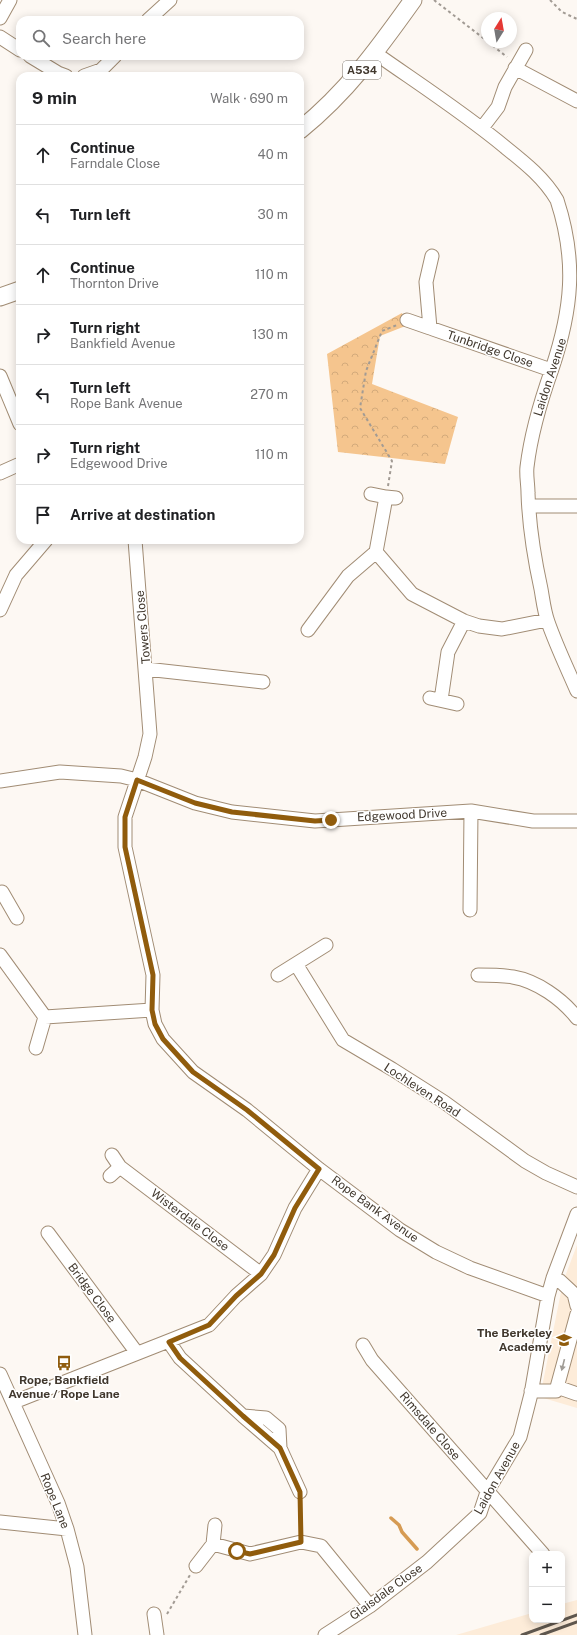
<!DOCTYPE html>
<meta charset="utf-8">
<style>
:root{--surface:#fff;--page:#f6f6f6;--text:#202124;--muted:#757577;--line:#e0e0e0}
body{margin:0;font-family:"Public Sans",sans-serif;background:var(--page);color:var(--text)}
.controls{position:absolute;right:12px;bottom:12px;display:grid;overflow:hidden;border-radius:8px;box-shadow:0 2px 10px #0003}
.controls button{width:36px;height:36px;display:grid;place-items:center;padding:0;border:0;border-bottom:1px solid var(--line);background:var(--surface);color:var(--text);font:20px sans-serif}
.compass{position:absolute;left:481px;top:12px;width:36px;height:36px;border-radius:50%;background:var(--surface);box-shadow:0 2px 10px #0003;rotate:11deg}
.stop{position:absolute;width:12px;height:12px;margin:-9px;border:3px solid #905c0d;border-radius:50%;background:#fff}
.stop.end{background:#905c0d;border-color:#fff;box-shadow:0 1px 4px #0008}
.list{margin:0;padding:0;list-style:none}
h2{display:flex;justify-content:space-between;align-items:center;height:52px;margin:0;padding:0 16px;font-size:17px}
h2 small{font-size:13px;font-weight:400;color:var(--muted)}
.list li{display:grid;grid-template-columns:26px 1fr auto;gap:12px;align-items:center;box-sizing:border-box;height:60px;padding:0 16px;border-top:1px solid var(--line)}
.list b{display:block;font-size:15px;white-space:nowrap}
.list p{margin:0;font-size:13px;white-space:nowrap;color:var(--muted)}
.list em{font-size:13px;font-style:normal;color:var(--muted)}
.icon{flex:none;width:22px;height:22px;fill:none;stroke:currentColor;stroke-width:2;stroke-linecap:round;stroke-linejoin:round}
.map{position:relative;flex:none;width:577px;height:1635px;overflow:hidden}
.search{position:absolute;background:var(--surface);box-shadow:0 2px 10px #0003;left:16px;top:16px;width:288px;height:44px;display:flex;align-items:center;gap:10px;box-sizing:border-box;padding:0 14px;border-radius:12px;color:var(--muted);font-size:15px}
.panel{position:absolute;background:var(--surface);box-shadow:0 2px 10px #0003;left:16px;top:72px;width:288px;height:472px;border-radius:12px}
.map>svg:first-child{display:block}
</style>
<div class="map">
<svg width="577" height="1635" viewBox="0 0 577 1635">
<defs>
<pattern id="forest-crowns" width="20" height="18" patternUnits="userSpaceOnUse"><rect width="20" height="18" fill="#f5c58e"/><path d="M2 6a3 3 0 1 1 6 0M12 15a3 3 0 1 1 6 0" fill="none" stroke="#d3aa7b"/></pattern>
</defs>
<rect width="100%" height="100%" fill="#fdf8f3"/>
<path fill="#fdecd9" d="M577 1245V1408L540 1397 563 1282Z
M577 1600V1635H456L532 1613V1620H562V1604Z"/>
<path fill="url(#forest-crowns)" d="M402 313 408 325 380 336 372 384 458 417 445 464 338 452 327 354Z"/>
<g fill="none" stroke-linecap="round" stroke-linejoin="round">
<path stroke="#d69b53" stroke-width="3.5" d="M391 1518 399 1525 402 1532 417 1549"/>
<g stroke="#a18c74" stroke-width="15">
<path id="minor" d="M0 18 10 0
M148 20 170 0
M0 37 20 50
M375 53C419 84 464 113 505 147 525 163 544 178 557 200 577 261 572 309 552 369 541 400 531 433 527 467 526 475 528 484 528 493 529 525 534 557 541 589 543 600 544 611 548 622 556 645 567 668 577 691
M30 56 58 73 66 76
M515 68 577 101
M84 76 101 70 115 56
M482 128 498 107 505 87 526 50
M407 320 551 370
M430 328 426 282 432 256
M0 376 20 424
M0 473 20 464
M371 494 386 497
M396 498 386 497 376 552 412 594 464 621 479 626 502 629 547 620
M529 506H577
M135 540 150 734 145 757 125 817V847L153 975 152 1010 155 1024 163 1039 193 1072 247 1110 319 1169 400 1230 436 1252 470 1268 548 1296
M0 610 16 575 46 540
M308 630 348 576 376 552
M146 669 263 682
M430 698 457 704
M441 700 448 652 464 621
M0 781 60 772 121 776 137 780 195 803 232 812 315 821 471 811 533 821H577
M2 892 17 918
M470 910 471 811
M0 955 45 1017 152 1010
M296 964 343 1040 392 1069 444 1102 525 1161 546 1173 577 1187
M278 975 326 945
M478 975C490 975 502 975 513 977 537 981 562 999 577 1018
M36 1048 45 1017
M112 1155 120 1167 261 1274
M110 1176 120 1167
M48 1233 137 1353
M553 1278 560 1281 574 1294 577 1306
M169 1342 180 1358 243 1416 280 1448 300 1492
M363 1345 372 1360 543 1554
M0 1374 58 1503 67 1529 77 1567 85 1635
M557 1387 577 1394
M531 1391H556L577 1314
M14 1402 209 1325 236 1296 261 1274 274 1255 295 1208 319 1169
M243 1416 266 1418 279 1429 280 1448
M0 1522 67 1529
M213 1544 215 1525
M196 1566 213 1544 250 1554 301 1542 321 1546 370 1606
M154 1614 157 1635
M325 1635 370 1606 427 1562 480 1513 487 1492 520 1437 531 1394 548 1296 553 1278 577 1214"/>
</g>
<g stroke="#a18c74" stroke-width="19">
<path id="major" d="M300 130C347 92 378 49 413 0
M0 297 20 290"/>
</g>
<path stroke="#a29b94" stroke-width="2" stroke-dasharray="3 3" stroke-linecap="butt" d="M434 0 487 41
M550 0 562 12 577 19
M488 42 507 57
M388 486 392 461 360 408 366 371 382 331 397 325
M300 1503 301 1530
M167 1614 190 1575"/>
<use href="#minor" stroke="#fff" stroke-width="13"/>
<use href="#major" stroke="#fff" stroke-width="17"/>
<path stroke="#5f574e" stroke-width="3" d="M522 1635 577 1615
M541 1635 577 1622"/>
</g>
<defs><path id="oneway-solid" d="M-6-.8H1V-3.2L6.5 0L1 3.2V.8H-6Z"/></defs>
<use fill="#a09c96" href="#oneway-solid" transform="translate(563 1365) rotate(104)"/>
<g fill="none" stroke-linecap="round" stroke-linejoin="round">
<path stroke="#905c0d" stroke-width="5" d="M237 1551 250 1554 301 1542 300 1492 280 1448 243 1416 180 1358 169 1342 209 1325 236 1296 261 1274 274 1255 295 1208 319 1169 247 1110 193 1072 163 1039 155 1024 152 1010 153 975 125 847V817L137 780 195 803 232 812 315 821 331 820"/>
</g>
<defs>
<g id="school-bare" transform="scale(1.2)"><path d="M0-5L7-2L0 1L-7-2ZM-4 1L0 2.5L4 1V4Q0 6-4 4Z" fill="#905c0d" stroke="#fff" stroke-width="2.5" paint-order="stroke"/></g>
<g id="bus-bare" transform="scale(1.2)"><path d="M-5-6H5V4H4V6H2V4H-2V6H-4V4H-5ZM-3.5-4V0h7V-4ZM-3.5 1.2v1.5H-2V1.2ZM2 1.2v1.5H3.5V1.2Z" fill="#905c0d" stroke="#fff" stroke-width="2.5" paint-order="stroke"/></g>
</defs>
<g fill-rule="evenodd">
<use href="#school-bare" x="564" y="1340"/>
<use href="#bus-bare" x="64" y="1363"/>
</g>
<g text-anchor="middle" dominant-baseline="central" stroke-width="3" stroke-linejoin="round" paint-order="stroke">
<rect fill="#fff" stroke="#7a746d" stroke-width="1" x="343" y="61" width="38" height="18" rx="3"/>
<g font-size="11" font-weight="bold" fill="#41382e">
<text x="362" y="70">A534</text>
</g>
<g font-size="12" fill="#41382e" stroke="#fff">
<text transform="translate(490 349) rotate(19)">Tunbridge Close</text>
<text transform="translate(550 377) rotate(-72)">Laidon Avenue</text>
<text transform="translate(143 627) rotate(-95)">Towers Close</text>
<text transform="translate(402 815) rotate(-3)">Edgewood Drive</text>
<text transform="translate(422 1090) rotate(33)">Lochleven Road</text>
<text transform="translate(375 1209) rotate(36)">Rope Bank Avenue</text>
<text transform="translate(190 1220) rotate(37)">Wisterdale Close</text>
<text transform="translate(92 1293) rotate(53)">Bridge Close</text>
<text transform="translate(430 1426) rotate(49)">Rimsdale Close</text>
<text transform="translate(497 1478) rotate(-61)">Laidon Avenue</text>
<text transform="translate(55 1501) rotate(68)">Rope Lane</text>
<text transform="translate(386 1592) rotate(-36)">Glaisdale Close</text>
</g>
<g font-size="12" font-weight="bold" fill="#41382e" stroke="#fff" text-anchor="end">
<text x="552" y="1333">The Berkeley<tspan x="552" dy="14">Academy</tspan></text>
<text x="64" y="1380" text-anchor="middle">Rope, Bankfield<tspan x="64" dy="14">Avenue / Rope Lane</tspan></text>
</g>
</g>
</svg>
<div class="controls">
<button>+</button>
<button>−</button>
</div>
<svg class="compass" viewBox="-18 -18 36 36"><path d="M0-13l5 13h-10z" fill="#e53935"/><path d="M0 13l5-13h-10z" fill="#757577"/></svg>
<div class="stop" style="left:237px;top:1551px"></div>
<div class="stop end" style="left:331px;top:820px"></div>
<div class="search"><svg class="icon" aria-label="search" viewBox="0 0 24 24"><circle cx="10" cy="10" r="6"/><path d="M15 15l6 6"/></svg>Search here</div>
<section class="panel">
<h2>9 min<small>Walk · 690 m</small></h2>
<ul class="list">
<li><svg class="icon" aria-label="ahead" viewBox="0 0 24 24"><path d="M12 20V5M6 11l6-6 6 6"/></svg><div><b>Continue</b><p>Farndale Close</p></div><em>40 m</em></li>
<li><svg class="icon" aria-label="left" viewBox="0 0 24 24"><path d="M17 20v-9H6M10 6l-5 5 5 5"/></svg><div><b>Turn left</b></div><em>30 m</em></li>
<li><svg class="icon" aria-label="ahead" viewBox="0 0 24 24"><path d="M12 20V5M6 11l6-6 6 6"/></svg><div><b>Continue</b><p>Thornton Drive</p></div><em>110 m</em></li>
<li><svg class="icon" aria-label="right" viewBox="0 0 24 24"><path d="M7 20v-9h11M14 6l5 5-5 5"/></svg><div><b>Turn right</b><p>Bankfield Avenue</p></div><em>130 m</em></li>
<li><svg class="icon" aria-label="left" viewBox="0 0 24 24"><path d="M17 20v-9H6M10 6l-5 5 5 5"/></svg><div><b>Turn left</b><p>Rope Bank Avenue</p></div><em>270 m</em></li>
<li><svg class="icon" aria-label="right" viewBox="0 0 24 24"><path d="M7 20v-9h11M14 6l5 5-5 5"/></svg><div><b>Turn right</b><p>Edgewood Drive</p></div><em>110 m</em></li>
<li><svg class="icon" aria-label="arrive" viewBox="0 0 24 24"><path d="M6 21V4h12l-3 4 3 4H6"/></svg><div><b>Arrive at destination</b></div></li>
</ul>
</section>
</div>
